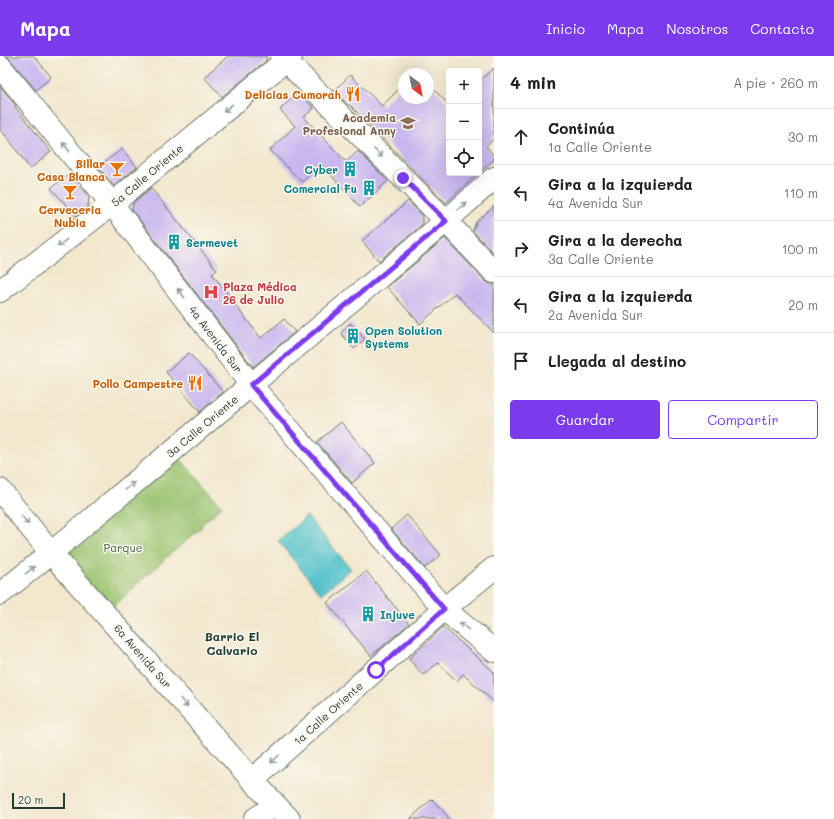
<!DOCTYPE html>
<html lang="es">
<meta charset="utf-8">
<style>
:root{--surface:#fff;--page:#f2f2f2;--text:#202124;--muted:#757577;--line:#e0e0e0;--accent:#7c3aed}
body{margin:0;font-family:Mali,sans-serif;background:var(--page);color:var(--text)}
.controls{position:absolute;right:12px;top:12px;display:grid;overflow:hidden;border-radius:4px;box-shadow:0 4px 16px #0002}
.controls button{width:36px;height:36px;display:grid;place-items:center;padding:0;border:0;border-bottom:1px solid var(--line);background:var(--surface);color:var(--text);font:20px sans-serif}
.compass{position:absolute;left:398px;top:12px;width:36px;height:36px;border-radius:50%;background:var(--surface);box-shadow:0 4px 16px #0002;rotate:148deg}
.scale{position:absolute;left:12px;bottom:10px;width:53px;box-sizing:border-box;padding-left:4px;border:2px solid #1f3d34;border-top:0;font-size:11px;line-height:14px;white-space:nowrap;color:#1f3d34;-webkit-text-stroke:3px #fbf7ec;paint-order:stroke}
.stop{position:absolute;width:12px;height:12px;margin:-9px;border:3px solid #7c3aed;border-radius:50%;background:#fff}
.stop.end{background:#7c3aed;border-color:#fff;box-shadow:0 1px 4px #0008}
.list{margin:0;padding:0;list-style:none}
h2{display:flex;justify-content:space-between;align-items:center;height:52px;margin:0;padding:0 16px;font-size:17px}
h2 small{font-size:13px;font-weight:400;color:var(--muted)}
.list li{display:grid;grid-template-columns:26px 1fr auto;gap:12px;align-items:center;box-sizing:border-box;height:56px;padding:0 16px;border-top:1px solid var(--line)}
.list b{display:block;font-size:15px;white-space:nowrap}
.list p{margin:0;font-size:13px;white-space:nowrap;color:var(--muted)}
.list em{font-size:13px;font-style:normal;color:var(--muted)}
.actions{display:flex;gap:8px;padding:12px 16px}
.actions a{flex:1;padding:9px 0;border:1px solid var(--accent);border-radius:4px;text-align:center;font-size:14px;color:var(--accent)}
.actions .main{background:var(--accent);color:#fff}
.icon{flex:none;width:22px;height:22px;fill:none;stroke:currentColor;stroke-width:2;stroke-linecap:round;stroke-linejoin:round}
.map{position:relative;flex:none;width:494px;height:763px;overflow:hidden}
header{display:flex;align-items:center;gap:24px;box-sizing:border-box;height:56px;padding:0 20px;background:var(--accent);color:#fff}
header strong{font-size:19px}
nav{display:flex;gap:22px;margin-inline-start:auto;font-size:14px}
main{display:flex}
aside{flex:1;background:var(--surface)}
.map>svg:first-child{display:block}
</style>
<header>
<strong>Mapa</strong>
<nav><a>Inicio</a><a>Mapa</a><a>Nosotros</a><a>Contacto</a></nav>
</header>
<main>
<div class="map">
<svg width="494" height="763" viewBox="0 0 494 763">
<rect width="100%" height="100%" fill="#fbf7ec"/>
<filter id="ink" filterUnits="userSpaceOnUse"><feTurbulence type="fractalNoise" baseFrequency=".025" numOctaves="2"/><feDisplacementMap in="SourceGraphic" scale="8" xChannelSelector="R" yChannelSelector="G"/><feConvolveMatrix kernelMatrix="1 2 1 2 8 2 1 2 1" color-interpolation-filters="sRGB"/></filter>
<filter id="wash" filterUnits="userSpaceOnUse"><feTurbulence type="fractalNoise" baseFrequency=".012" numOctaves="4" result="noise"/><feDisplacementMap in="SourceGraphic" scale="16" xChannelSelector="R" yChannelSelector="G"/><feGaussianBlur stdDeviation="0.9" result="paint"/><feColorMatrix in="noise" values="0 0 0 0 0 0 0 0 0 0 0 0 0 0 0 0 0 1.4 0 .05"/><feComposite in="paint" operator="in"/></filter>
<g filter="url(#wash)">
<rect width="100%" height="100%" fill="#f3e7ce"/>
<path fill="#9ac36f" stroke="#5c8052" d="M173 395 222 450 201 469 202 471 168 500 105 558 56 502Z"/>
<path fill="#54c2ca" stroke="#3a807f" d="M307 460 351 513 321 538 278 485Z"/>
<g id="blocks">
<path fill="#c8b6ef" d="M7 0H34L51 21 36 34Z
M228 0H266V5L222 41 204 21Z
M494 12V83L486 90 494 100V104L479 116V25Z
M350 19 382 50 404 28V42H428V27L449 49V117H478L446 147 350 49 349 50 334 35Z
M0 30 16 50 15 51 51 96 30 113 8 82 0 74Z
M298 36 314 52 304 61 346 106 358 95 388 125 360 151 321 108 302 126 270 94 295 70 280 54Z
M122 93 137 111 114 130 98 111Z
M69 118 89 140 88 151 76 160 51 132Z
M151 132 217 214 212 218 229 239 228 240 261 282 284 263 295 276 253 311 132 154 133 147Z
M408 145 422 159V169L379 205 362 185Z
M494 150V198L473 175 476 166Z
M445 182 485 225 490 228H494V277L455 237 420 268 387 231Z
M350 267 365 283 354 293 341 277Z
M189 297 223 336 200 356 166 316Z
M341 366 375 407 352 427 317 386Z
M407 459 441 499 425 512 391 473Z
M366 515 409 568 371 600 327 547Z
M443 571 494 616V646L463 618 457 625 438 607 423 619 409 603Z
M432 743 450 763H410Z"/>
</g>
</g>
<g filter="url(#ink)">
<use href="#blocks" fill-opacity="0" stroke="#69786a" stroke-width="1"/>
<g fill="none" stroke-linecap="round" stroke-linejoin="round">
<g stroke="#69786a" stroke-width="24">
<path id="minor" d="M0 235 112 148 291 0
M0 434 51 497 252 724 289 763
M0 538 51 497 446 165 494 122
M252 724 444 553 494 512
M255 763 275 749"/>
</g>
<g stroke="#69786a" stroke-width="24">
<path id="major" d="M281 0 446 165 494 216
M0 10 112 148 251 329 444 553 494 595"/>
</g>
<use href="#minor" stroke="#fff" stroke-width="22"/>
<use href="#major" stroke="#fff" stroke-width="22"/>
</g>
<defs><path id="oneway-shaft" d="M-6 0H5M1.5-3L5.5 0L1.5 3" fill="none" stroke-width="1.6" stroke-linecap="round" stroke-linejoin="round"/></defs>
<g stroke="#8f9e9a">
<use href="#oneway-shaft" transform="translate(228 52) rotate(140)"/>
<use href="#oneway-shaft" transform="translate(66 91) rotate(-129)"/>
<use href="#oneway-shaft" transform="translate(378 97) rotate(45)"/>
<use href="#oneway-shaft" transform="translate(462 150) rotate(-42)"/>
<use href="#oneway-shaft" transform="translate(62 187) rotate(142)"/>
<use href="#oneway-shaft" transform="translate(181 237) rotate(-127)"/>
<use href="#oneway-shaft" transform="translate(130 430) rotate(-40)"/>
<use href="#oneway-shaft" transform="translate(25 464) rotate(51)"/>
<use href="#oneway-shaft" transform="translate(30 514) rotate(-39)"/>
<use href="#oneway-shaft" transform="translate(464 570) rotate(-140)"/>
<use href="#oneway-shaft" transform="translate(184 647) rotate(49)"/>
<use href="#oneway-shaft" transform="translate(275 703) rotate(138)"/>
</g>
</g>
<g fill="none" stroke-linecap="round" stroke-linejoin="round" filter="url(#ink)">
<path stroke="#7c3aed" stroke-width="5" d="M376 614 444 553 251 329 446 165 403 122"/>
</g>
<defs>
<g id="restaurant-bare" transform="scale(1.2)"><path d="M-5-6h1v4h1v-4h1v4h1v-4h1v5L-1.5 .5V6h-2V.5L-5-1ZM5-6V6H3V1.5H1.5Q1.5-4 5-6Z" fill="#e8710a" stroke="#fbf7ec" stroke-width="2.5" paint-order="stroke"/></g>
<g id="school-bare" transform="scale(1.2)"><path d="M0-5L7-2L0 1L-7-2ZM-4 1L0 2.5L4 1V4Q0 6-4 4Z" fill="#8d6e63" stroke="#fbf7ec" stroke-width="2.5" paint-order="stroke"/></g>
<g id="bar-bare" transform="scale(1.2)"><path d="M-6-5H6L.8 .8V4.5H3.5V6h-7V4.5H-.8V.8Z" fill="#e8710a" stroke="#fbf7ec" stroke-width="2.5" paint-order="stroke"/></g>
<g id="building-bare" transform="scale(1.2)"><path d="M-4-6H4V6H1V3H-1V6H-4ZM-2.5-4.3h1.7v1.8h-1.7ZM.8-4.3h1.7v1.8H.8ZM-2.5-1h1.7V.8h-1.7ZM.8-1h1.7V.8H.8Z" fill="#0f9aa8" stroke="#fbf7ec" stroke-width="2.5" paint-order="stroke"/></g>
<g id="hospital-bare" transform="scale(1.2)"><path d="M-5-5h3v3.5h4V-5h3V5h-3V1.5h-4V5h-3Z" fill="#e0444e" stroke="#fbf7ec" stroke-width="2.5" paint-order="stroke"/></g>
</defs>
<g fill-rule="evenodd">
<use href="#restaurant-bare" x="353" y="38"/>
<use href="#school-bare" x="408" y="67"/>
<use href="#bar-bare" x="117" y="113"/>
<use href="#building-bare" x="350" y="113"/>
<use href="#building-bare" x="369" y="132"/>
<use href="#bar-bare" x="70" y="136"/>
<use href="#building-bare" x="174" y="186"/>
<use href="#hospital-bare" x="211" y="236"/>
<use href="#building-bare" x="353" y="280"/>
<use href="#restaurant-bare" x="195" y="327"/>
<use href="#building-bare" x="368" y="558"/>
</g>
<g text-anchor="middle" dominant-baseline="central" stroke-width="3" stroke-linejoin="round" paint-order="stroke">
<g font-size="11" font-weight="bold" fill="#c56008" stroke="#fbf7ec" text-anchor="end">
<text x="341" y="38">Delicias Cumorah</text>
<text x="105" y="107">Billar<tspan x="105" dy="13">Casa Blanca</tspan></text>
<text x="70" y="153" text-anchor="middle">Cerveceria<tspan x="70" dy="13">Nubia</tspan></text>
<text x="183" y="327">Pollo Campestre</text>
</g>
<g font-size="11" font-weight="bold" fill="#785e54" stroke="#fbf7ec" text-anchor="end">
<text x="396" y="61">Academia<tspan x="396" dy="13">Profesional Anny</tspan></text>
</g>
<g font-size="11" font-weight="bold" fill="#0d838f" stroke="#fbf7ec" text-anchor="start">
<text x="338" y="113" text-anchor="end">Cyber</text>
<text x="357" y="132" text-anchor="end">Comercial Fu</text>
<text x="186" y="186">Sermevet</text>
<text x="365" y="274">Open Solution<tspan x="365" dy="13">Systems</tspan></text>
<text x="380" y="558">Injuve</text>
</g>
<g font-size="11" fill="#1f3d34" stroke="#fbf7ec">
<text transform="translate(147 119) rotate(-40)">5a Calle Oriente</text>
<text transform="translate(216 283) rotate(53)">4a Avenida Sur</text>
<text transform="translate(202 370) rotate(-40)">3a Calle Oriente</text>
<text transform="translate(143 600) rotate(49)">6a Avenida Sur</text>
<text transform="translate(328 657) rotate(-42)">1a Calle Oriente</text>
</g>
<g font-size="11" font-weight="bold" fill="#be3a42" stroke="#fbf7ec" text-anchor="start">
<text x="223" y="230">Plaza Médica<tspan x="223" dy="13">26 de Julio</tspan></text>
</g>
<g font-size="11" fill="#3e5e43" stroke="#fbf7ec">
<text x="123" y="491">Parque</text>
</g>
<g font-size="12" font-weight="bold" fill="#1f3d34" stroke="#fbf7ec">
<text x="232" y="580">Barrio El<tspan x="232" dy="14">Calvario</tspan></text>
</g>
</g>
</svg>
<div class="controls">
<button>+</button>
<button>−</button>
<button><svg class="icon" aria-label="locate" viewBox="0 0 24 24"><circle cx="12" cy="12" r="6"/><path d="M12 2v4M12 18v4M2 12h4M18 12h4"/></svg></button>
</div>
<svg class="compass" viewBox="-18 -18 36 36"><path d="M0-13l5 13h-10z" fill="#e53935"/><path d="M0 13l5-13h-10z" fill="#757577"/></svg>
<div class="scale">20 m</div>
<div class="stop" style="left:376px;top:614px"></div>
<div class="stop end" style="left:403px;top:122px"></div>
</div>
<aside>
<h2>4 min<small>A pie · 260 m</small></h2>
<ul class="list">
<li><svg class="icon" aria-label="ahead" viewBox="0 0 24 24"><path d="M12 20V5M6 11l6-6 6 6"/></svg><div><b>Continúa</b><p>1a Calle Oriente</p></div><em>30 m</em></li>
<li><svg class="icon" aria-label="left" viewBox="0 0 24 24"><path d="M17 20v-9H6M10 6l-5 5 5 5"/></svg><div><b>Gira a la izquierda</b><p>4a Avenida Sur</p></div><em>110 m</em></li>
<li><svg class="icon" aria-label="right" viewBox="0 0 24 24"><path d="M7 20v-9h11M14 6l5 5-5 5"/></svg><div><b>Gira a la derecha</b><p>3a Calle Oriente</p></div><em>100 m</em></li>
<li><svg class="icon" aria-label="left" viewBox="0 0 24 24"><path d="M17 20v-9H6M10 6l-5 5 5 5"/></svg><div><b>Gira a la izquierda</b><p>2a Avenida Sur</p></div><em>20 m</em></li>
<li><svg class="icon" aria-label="arrive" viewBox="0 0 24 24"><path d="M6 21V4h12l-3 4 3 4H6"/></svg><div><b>Llegada al destino</b></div></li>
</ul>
<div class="actions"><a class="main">Guardar</a><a>Compartir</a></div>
</aside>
</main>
